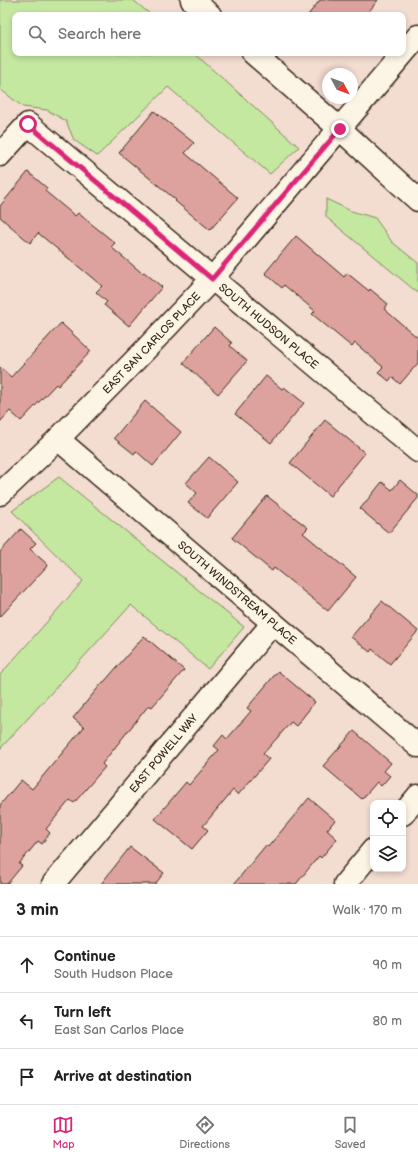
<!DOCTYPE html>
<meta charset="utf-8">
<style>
:root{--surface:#fff;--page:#f2f2f2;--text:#222;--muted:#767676;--line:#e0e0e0;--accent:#db2777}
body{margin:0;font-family:"Balsamiq Sans",sans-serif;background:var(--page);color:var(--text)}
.controls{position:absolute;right:12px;bottom:12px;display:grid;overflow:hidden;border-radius:8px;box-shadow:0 2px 6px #0003}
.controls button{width:36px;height:36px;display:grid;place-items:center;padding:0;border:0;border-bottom:1px solid var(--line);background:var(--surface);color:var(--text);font:20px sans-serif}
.compass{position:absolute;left:322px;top:68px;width:36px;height:36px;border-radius:50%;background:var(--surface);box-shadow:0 2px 6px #0003;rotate:131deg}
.stop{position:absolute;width:12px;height:12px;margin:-9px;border:3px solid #db2777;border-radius:50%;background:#fff}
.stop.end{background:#db2777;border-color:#fff;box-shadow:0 1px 4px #0008}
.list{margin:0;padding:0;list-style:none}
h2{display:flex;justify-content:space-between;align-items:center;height:52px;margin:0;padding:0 16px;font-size:17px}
h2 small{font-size:13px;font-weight:400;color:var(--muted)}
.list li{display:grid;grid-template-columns:26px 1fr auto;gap:12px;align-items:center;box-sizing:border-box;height:56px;padding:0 16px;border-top:1px solid var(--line)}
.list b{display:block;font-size:15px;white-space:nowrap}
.list p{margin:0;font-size:13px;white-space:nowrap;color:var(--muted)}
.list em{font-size:13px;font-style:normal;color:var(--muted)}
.icon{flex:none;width:22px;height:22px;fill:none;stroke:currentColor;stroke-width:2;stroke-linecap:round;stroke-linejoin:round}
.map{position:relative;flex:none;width:418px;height:884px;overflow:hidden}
.search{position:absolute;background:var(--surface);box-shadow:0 2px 6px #0003;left:12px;right:12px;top:12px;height:44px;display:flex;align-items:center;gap:10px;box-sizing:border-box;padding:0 14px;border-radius:8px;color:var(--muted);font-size:15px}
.sheet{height:220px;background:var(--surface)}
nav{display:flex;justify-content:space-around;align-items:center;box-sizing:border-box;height:56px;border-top:1px solid var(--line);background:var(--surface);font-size:11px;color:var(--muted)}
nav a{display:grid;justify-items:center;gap:2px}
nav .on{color:var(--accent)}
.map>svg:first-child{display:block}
</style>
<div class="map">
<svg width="418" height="884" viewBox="0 0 418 884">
<rect width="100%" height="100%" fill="#f3dcd0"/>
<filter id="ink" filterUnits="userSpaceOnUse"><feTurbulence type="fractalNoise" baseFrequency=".025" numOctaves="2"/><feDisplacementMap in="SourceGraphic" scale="8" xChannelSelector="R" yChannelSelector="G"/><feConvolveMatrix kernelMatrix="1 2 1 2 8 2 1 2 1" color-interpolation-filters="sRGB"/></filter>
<g filter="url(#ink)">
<path fill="#c5e8a1" stroke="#808960" d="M0 0H133L151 15H15V53H194L299 147 270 174 168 87 97 156 74 140 66 121 47 110 23 107 0 89Z
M326 199 351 211 375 218 392 242 418 263V293L326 217Z
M59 477 244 627 208 669 131 605 0 749V675L83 581 12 511Z"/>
<path fill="#dda29e" stroke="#3b2a1e" d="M320 0H378L366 15H308Z
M154 111 194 143 185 153 238 198 210 230 175 201 176 200 119 153Z
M28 172 47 188 45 191 75 216 78 213 115 243 111 247 142 273 144 272 162 287 129 326 104 305 107 302 96 292 102 286 38 233 30 243 0 217V206Z
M296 236 344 277 347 273 369 291 370 289 388 304 384 309 418 338V363L400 384 392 377 389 381 378 372 383 367 355 343 352 347 312 314 315 311 284 285 282 288 265 273Z
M61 323 91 351 58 386 56 384 21 421 10 411 0 422V367L11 377Z
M214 327 232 343 230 346 247 361 218 394 183 363Z
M266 376 282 389 284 387 304 403 271 443 235 414Z
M145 401 181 432 153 466 136 451 134 454 114 438Z
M325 420 365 453 330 496 290 463Z
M209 457 238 482 207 518 188 503 197 493 186 483Z
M400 480 418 495V498L389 533 360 509 382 482 392 490Z
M267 496 308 528 303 533 356 577 328 611 274 568 272 571 232 538Z
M21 529 36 543 30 549 48 565 0 617V552Z
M382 601 418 631 390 664 372 649 370 652 351 637Z
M144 636 184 670 152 707 149 705 128 731 102 764 105 767 74 803 70 800 46 829 50 833 42 844 38 841 19 864 22 866 7 884H0V805L21 780 32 789 84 727 73 718 103 682H104Z
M278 671 315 702 296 726 291 722 263 754 269 759 238 795 233 790 203 826 208 830 192 849 155 819 186 782 189 785 219 750 214 746 223 735 227 739 251 711 247 708Z
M354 731 391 763 384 771 390 776 381 786 377 782 362 799 323 766Z
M309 798 335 820 327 830 337 839 321 858 319 856 296 884H234L266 845 268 847Z
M130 847 164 873 155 884H101Z"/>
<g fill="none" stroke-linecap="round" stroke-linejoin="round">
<g stroke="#3b2a1e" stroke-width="25">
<g id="minor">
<path d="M192 0 210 15"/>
<path d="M253 53 340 129 418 200"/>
<path id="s1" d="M0 155 28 124 418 451"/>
<path id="s2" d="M58 439 273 623 418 746"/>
<path id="s3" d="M0 494 58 439 145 350 212 279 418 36"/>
<path d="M403 814 418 796"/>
<path id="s4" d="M53 884 273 623"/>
<path d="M345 884 373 850"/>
</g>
</g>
<use href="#minor" stroke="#fcf5e5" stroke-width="22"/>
</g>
</g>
<g fill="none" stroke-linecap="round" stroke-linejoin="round" filter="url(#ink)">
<path stroke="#db2777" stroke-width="5" d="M28 124 212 279 340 129"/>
</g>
<g text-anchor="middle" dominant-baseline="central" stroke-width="4" stroke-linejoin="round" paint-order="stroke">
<g font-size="11" fill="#3b2a1e" stroke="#fcf5e5">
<text stroke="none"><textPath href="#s1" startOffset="356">SOUTH HUDSON PLACE</textPath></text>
<text stroke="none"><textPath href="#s3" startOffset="214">EAST SAN CARLOS PLACE</textPath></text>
<text stroke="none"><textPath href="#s2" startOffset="236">SOUTH WINDSTREAM PLACE</textPath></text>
<text stroke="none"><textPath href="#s4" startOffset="171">EAST POWELL WAY</textPath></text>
</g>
</g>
</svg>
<div class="controls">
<button><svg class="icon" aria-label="locate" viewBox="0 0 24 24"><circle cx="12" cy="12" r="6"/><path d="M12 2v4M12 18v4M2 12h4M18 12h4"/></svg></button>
<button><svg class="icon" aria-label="layers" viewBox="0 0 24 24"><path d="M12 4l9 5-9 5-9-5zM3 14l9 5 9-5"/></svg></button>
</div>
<svg class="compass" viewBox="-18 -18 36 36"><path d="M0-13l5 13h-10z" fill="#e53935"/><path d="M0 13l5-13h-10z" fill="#767676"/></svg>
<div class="stop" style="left:28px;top:124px"></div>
<div class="stop end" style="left:340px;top:129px"></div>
<div class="search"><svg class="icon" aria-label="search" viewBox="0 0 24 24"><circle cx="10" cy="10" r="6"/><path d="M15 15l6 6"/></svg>Search here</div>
</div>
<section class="sheet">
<h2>3 min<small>Walk · 170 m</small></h2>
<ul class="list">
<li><svg class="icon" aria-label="ahead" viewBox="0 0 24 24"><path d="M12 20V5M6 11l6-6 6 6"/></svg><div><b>Continue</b><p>South Hudson Place</p></div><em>90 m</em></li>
<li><svg class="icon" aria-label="left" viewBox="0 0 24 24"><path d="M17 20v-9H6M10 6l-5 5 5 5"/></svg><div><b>Turn left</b><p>East San Carlos Place</p></div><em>80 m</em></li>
<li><svg class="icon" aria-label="arrive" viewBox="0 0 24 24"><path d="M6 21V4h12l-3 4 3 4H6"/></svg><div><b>Arrive at destination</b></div></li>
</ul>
</section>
<nav>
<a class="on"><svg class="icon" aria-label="map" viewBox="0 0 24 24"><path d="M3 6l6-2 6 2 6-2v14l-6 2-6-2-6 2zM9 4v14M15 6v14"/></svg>Map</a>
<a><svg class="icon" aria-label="directions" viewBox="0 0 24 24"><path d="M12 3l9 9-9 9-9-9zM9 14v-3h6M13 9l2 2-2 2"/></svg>Directions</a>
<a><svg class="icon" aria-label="saved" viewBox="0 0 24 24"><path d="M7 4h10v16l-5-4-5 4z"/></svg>Saved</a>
</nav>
